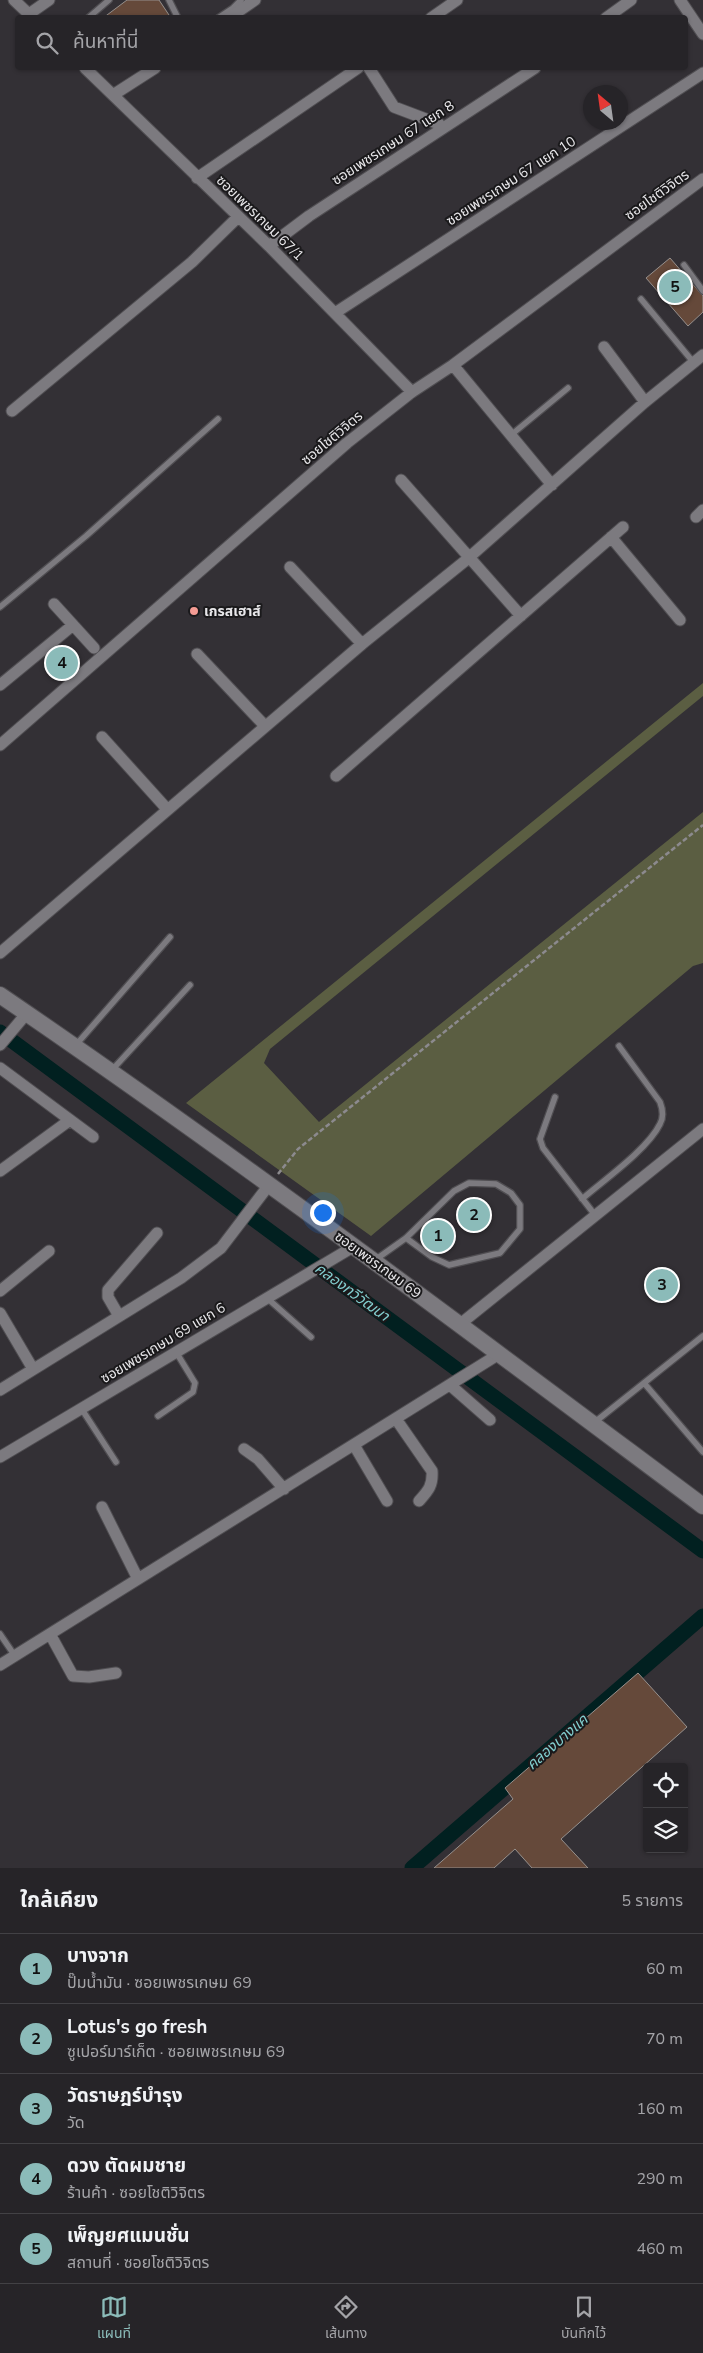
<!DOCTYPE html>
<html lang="th">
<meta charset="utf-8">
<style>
:root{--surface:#262428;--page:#2e2c30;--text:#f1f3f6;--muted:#a4a4a8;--line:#424145;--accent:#8bbbb9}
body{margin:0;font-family:"Nunito Sans","Noto Sans Thai",sans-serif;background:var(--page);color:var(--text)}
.controls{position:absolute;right:15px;bottom:15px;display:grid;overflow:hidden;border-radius:5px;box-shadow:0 1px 4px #0004}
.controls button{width:45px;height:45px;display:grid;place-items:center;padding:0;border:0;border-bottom:1px solid var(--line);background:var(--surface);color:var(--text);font:25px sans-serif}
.compass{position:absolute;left:583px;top:85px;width:45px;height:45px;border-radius:50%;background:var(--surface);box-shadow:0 1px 4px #0004;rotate:331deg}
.you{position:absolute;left:322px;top:1212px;width:18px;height:18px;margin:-12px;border:4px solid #fff;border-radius:50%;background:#1a73e8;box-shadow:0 0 0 8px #1a73e833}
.badge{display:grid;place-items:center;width:32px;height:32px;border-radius:50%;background:var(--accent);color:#111;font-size:16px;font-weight:700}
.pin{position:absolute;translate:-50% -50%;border:2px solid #fff;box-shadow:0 1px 5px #0006}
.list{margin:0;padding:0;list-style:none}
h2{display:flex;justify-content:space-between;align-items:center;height:65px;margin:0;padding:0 20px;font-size:21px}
h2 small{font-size:16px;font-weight:400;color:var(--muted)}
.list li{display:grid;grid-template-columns:32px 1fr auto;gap:15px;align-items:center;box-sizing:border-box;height:70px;padding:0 20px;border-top:1px solid var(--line)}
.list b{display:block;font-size:19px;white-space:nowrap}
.list p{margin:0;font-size:16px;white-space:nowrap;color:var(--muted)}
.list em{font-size:16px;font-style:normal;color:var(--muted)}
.icon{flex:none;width:28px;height:28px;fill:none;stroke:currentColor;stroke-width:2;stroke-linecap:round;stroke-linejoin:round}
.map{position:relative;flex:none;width:703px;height:1868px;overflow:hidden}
.search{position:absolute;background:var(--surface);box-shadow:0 1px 4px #0004;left:15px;right:15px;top:15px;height:55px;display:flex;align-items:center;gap:12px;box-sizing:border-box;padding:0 18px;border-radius:5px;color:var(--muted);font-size:19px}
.sheet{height:415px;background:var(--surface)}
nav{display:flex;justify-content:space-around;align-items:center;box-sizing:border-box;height:70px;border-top:1px solid var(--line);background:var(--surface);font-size:14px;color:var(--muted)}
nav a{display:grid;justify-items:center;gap:2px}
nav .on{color:var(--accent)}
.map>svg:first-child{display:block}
</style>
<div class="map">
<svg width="703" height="1868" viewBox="0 0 703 1868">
<rect width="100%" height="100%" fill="#333035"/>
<path fill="#5b5e42" d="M703 683V696L270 1049 264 1063 319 1122 703 812V963L693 966 371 1236 186 1103Z"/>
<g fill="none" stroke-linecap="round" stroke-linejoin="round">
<path stroke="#012020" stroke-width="15" d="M0 1032 703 1551
M412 1868 703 1616"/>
</g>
<path fill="#65493a" stroke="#96908d" d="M127 0H159L171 18H103Z
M670 258 703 296V312L688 326 646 278Z
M638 1673 687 1727 561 1839 588 1868H532L515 1849 494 1868H434L513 1799 505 1788Z"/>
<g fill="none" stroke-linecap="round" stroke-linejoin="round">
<g stroke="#504e52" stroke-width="8">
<path id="service" d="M169 0 178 18
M88 18 109 0
M218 18 233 8 241 0
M684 265 703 291
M641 299 694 363
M511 435 568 388
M0 607 86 536 218 419
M75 1046 170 937
M112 1070 190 985
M555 1097 540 1139 543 1148 595 1215
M582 1199C604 1180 648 1149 660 1124 664 1117 663 1110 660 1102L619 1046
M375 1260 406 1238 454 1191 469 1183 496 1184 511 1193 520 1205V1229L500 1253 449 1265 432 1257 406 1238
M267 1298 311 1337
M644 1383 703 1452
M81 1408 116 1462
M158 1416 193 1392 195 1383 176 1352
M595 1422 703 1336
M0 1634 15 1656"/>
</g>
<g stroke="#504e52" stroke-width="13">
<path id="minor" d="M14 0 33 18
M680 0 703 34
M29 14 49 0
M229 18 255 0
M431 18 457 0
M606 18 631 0
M85 68 269 246 412 392
M369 68 394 107 439 124
M113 95 155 68
M197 178 358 68
M269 246 309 216 535 68
M335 313 703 73
M604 347 645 402
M453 365 552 485
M12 411 192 262 237 218
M401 480 521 616
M696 517 703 510
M611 537 680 620
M290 567 362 644
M54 604 94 648
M197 654 265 726
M0 685 73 625
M102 737 167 809
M0 745 347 443 412 392 453 365 703 179
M336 776 623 527
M0 953 362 644 465 561 645 402 703 355
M0 1045 27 1013
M0 1068 93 1137
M0 1171 70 1120
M0 1291 49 1251
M0 1313 33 1369
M119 1316 108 1297V1290L157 1233
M459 1325 703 1129
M450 1385 490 1420
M0 1390 181 1278 221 1248 269 1185
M396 1419 432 1471C433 1486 428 1491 419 1501
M354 1445 387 1501
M244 1449 258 1459 284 1489
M0 1457 353 1247
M102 1507 138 1579
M50 1634 73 1676 89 1677 116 1673
M0 1665 499 1354"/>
</g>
<g stroke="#504e52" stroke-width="18">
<path id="secondary" d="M0 995C239 1158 471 1333 703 1506"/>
</g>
<path stroke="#8c8a8e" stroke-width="2.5" stroke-dasharray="5 2.5" stroke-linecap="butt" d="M278 1174 298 1149 703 825"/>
<use href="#service" stroke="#7c7a7f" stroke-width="5.5"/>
<use href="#minor" stroke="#7c7a7f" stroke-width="11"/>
<use href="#secondary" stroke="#7c7a7f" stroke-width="16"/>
</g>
<circle fill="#f59c94" stroke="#1a191b" stroke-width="2" cx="194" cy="611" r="5"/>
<g text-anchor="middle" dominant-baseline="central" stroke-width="4" stroke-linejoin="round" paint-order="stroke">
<g font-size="14" fill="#e8e7ea" stroke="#1a191b">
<text transform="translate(393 143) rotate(-33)">ซอยเพชรเกษม 67 แยก 8</text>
<text transform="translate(511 181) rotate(-33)">ซอยเพชรเกษม 67 แยก 10</text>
<text transform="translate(657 195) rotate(-36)">ซอยโชติวิจิตร</text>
<text transform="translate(260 218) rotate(44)">ซอยเพชรเกษม 67/1</text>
<text transform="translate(332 438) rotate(-40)">ซอยโชติวิจิตร</text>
<text transform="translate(378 1265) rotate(36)">ซอยเพชรเกษม 69</text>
<text transform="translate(163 1343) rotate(-31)">ซอยเพชรเกษม 69 แยก 6</text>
</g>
<g font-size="14" font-weight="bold" fill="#e8e7ea" stroke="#1a191b" text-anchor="start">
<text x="204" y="611">เกรสเฮาส์</text>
</g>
<g font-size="15" font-style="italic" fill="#82cecf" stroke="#1a191b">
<text transform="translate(352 1292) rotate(36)">คลองทวีวัฒนา</text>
<text transform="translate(557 1742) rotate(-41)">คลองบางแค</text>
</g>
</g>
</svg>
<div class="controls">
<button><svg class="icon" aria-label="locate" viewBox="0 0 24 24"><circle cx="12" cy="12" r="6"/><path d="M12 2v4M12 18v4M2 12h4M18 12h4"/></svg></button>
<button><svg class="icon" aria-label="layers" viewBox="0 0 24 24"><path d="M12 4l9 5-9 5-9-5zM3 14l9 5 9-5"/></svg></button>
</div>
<svg class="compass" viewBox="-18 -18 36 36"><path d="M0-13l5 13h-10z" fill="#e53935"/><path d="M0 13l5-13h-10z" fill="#a4a4a8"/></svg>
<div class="you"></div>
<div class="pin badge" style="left:438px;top:1236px">1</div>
<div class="pin badge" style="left:474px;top:1215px">2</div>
<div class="pin badge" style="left:662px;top:1285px">3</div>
<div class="pin badge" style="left:62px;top:663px">4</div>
<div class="pin badge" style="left:675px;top:287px">5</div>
<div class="search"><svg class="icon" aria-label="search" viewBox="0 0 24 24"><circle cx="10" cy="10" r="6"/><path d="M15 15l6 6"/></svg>ค้นหาที่นี่</div>
</div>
<section class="sheet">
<h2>ใกล้เคียง<small>5 รายการ</small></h2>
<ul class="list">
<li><span class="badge">1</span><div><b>บางจาก</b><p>ปั๊มน้ำมัน · ซอยเพชรเกษม 69</p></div><em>60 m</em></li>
<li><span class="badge">2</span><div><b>Lotus's go fresh</b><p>ซูเปอร์มาร์เก็ต · ซอยเพชรเกษม 69</p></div><em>70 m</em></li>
<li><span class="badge">3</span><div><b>วัดราษฎร์บำรุง</b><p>วัด</p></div><em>160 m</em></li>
<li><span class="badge">4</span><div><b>ดวง ตัดผมชาย</b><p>ร้านค้า · ซอยโชติวิจิตร</p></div><em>290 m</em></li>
<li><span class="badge">5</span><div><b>เพ็ญยศแมนชั่น</b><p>สถานที่ · ซอยโชติวิจิตร</p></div><em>460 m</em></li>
</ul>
</section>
<nav>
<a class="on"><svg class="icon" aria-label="map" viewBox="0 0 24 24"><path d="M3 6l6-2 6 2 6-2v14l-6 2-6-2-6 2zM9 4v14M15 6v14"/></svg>แผนที่</a>
<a><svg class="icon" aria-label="directions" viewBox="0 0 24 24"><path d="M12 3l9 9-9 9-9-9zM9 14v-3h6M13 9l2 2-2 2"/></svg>เส้นทาง</a>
<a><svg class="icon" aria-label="saved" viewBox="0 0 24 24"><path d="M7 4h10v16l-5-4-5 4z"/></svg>บันทึกไว้</a>
</nav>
